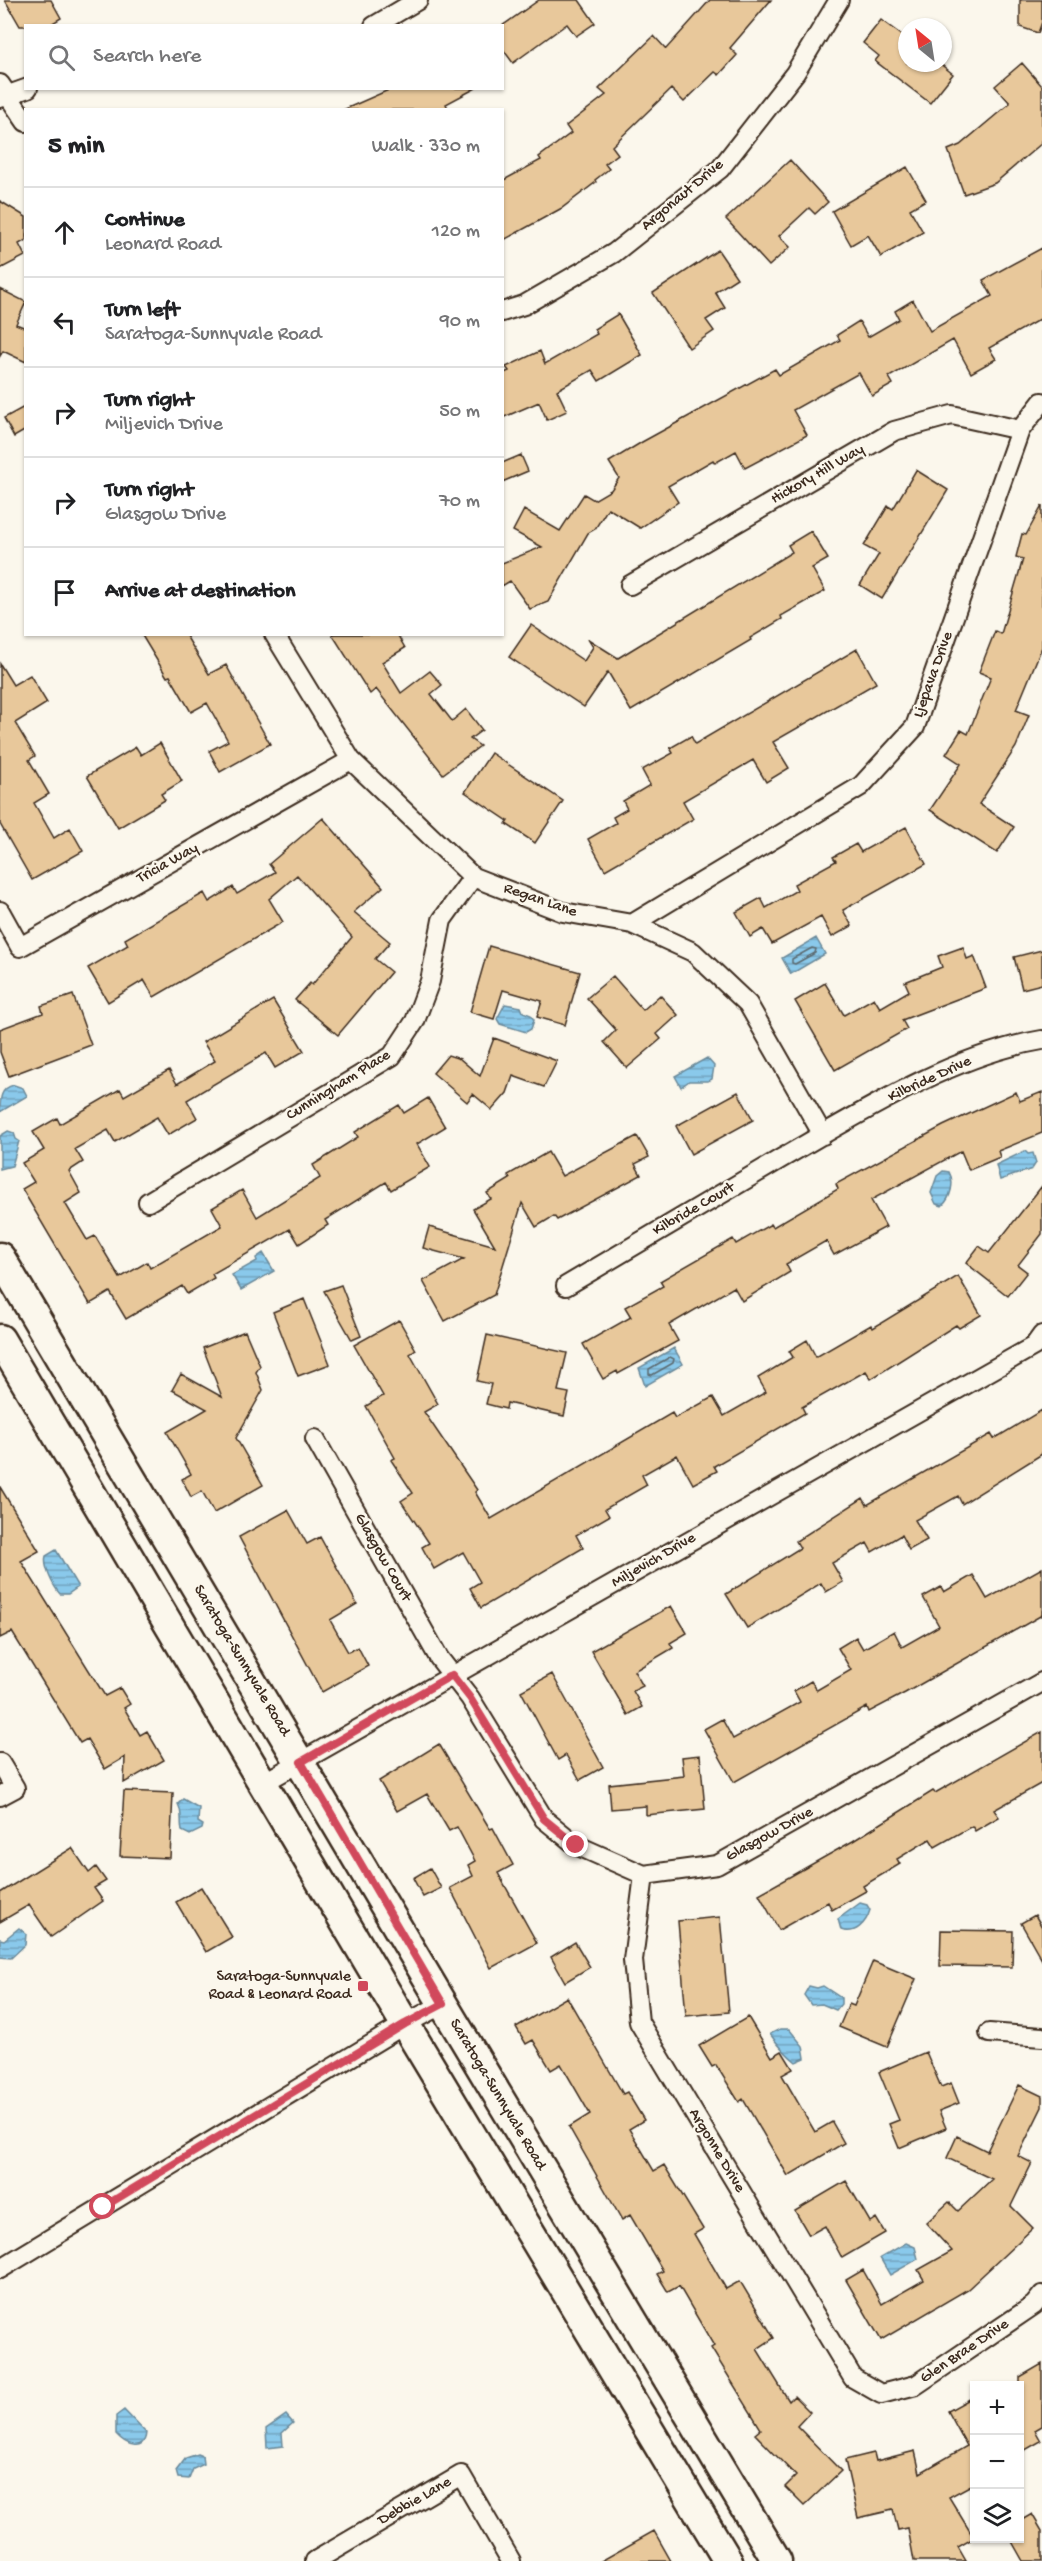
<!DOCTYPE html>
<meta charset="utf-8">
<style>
:root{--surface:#fff;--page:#f6f6f6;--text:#202124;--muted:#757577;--line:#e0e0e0}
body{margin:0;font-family:"Gochi Hand",sans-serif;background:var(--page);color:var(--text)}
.controls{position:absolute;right:18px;bottom:18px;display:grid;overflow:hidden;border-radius:0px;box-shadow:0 2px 4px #0004}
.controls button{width:54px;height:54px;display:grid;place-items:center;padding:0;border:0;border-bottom:2px solid var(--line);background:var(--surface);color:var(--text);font:30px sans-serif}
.compass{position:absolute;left:898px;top:18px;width:54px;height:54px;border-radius:50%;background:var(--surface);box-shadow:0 2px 4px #0004;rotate:330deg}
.stop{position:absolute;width:18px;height:18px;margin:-14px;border:4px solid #d1495b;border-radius:50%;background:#fff}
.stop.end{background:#d1495b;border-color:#fff;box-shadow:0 2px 6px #0008}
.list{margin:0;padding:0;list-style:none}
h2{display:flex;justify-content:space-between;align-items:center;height:78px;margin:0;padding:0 24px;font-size:26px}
h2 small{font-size:20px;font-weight:400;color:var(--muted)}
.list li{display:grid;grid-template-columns:39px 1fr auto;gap:18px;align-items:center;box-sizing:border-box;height:90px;padding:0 24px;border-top:2px solid var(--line)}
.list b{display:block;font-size:22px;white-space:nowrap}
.list p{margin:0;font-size:20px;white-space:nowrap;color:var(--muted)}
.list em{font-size:20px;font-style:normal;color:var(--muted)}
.icon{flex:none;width:33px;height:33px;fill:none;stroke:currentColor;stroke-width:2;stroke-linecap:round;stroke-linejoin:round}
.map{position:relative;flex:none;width:1042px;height:2561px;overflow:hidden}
.search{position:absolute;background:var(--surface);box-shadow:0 2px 4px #0004;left:24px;top:24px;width:480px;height:66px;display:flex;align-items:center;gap:15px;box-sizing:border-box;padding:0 21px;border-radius:0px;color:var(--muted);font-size:22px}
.panel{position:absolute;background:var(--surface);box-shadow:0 2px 4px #0004;left:24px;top:108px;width:480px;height:528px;border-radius:0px}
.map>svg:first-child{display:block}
</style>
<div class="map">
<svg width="1042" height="2561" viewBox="0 0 1042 2561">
<defs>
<pattern id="water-rules" width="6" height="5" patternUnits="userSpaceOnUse" patternTransform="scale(1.5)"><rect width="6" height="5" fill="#8ac9eb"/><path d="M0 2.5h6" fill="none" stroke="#72a3be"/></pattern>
</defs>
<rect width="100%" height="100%" fill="#fbf7ec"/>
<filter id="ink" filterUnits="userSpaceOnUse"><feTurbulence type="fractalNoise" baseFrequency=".0167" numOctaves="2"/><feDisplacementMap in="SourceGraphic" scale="12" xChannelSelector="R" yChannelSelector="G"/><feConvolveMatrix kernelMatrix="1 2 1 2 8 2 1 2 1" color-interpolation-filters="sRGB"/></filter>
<g filter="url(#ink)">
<path fill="url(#water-rules)" stroke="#6a8999" stroke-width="1.5" d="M816 938 825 954 791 974 782 958Z
M505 1004 521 1007 523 1012 531 1015 534 1020 531 1029 526 1032 500 1024 497 1019Z
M707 1058 714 1066 712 1079 708 1081H689L681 1087 675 1076Z
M14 1085 23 1088 27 1096 0 1112C0 1099 0 1088 14 1085Z
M8 1131 14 1133 16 1139 19 1141 12 1166 0 1169V1136Z
M1025 1151 1028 1154 1033 1153 1036 1163 1032 1169 1000 1180 996 1165Z
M943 1171 949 1172C955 1182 951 1198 942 1206L936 1204 931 1193 937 1176Z
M263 1253 274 1271 241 1290 232 1275 257 1261 256 1258Z
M674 1348 683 1364 645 1386 639 1368Z
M56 1550 78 1587 68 1594H60C53 1586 43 1566 46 1556Z
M183 1799 199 1808 198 1822 203 1825 202 1829 190 1835 182 1831C180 1822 183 1813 178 1804Z
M860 1903 867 1905 870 1910C866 1924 855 1935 841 1930L838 1919Z
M19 1928 26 1934 25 1945 11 1958 0 1957V1939L4 1940Z
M809 1986 817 1988 823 1986 841 1998V2004L836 2010 822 2004 811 2005 804 1995Z
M780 2029H789L803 2046 805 2058 796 2062C785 2053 778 2045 770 2034Z
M906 2243 915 2247 918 2259 890 2275 880 2258Z
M124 2410 146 2433C144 2454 125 2444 116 2434V2416Z
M286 2415 293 2423 282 2433 283 2446 267 2448 266 2429Z
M198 2454 203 2456 204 2464 193 2469 189 2479 178 2478 176 2471 186 2458Z"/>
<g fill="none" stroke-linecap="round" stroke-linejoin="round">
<path stroke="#5b6a70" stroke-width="1.5" d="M812 948 816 949 815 953 795 964 792 963V959Z
M670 1357 674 1359 673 1363 652 1375 649 1374V1369Z"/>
</g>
<path fill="#e8c89b" stroke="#3b2a1e" stroke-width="1.5" d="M5 0H51L61 18 48 26H20Z
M539 0H579L595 23 576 36 567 24 513 63 502 48V26Z
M710 0H771L730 48 737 55 719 75 715 72 684 102 671 89 612 146 618 154 605 164 609 169 595 180 596 182 562 208 502 241V181L541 160 539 157 571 133 566 126 606 95 599 89 654 36 666 49Z
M1020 0H1042V22L1038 33 1020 27Z
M881 20 907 39V63H939L953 74 930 103 875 61 879 56 863 43Z
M1022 63 1042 86V143L995 183 964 194 948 150 960 145 1010 103 995 86Z
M393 88H476L446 104 449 110H343Z
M790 160 828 202 815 214 809 208 779 236 790 247 769 266 726 219Z
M907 167 926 200 910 209 923 232 881 257 868 235 851 245 832 211Z
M0 201 26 217V240L19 244 25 256 0 269Z
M1042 248V318L989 348 996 359 971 373 953 340 889 377 893 384 872 396 859 373 793 410 807 435 745 468 736 451 715 463 713 460 668 486 678 502 640 528 608 508 595 529 588 533 548 602 530 609 510 581 502 586V563L542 547 513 531 524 510 560 531 584 494 594 500 611 490 619 478 609 462 642 442 775 369 779 375 840 340 837 335 859 321 868 337 899 319 895 311 913 300 930 331 992 296 983 280Z
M718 250 737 278 715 292 725 308 706 320 714 331 689 348 653 293Z
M0 289 26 302 16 324 26 328V362L3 351 0 356Z
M618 314 642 355 599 381 592 370 557 390 567 411 547 420 539 402 502 418V374L509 371 506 367 540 351 545 364 597 334 594 329Z
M26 406V430L14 437 4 418Z
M521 455 528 471 502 482V463Z
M916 470 948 490 882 599 860 585 879 554 864 546 888 506 893 509Z
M1042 506V647L1016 710 1029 715 1016 747 979 804 1014 827 997 853 930 810 961 764 946 754 961 730 968 734 991 677 979 672 995 631 1001 634 1023 559 1016 557 1022 534 1026 535Z
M811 531 828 559 812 568 825 591 781 616 782 619 750 638 751 640 631 711 608 672 584 707 509 657 531 625 584 661 593 647 588 639 618 658 792 552 788 545Z
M141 634H185L209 674 226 665 270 744 220 772 209 751 228 741 207 703 191 712 170 676 167 677Z
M332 634H397L405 648 382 662 401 693 430 671 442 685 431 694 452 721 466 709 482 730 470 739 480 746 443 774 376 689 370 694Z
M857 649 876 683 773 742 789 768 766 782 753 760 683 801 693 819 605 870 588 839 616 823 613 817 627 809 623 801 650 785 642 770 673 753 670 748 691 736 695 744Z
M0 664 13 685 30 675 47 703 15 723 35 756 29 760 49 794 34 803 54 838 70 828 83 851 32 880 0 824Z
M160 743 182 781 161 794 165 800 118 828 87 776 136 747 141 755Z
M491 753 563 801 535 843 506 824 508 821 465 792Z
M323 818 383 887 354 912 390 942 375 959 391 972 338 1035 295 1000 310 983 312 985 352 937 297 875 269 899 283 922 154 997 144 980 108 1002 88 968 128 945 125 939 204 893 209 902 233 887 237 894 275 872 269 864Z
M906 827 926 864 843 910 852 926 832 937 821 917 772 944 763 929 750 937 736 912 761 898 766 908 797 890 794 884 836 861 833 857 856 844 861 852Z
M489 946 580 972 565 1025 537 1017 542 1001 503 990 494 1019 470 1012Z
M963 947 967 959 974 956 986 988 902 1020 907 1029 835 1070 795 1001 825 983 844 1015 874 998 880 1008 909 991 905 982 942 967 938 956Z
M1042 950V984L1022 989 1014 957Z
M613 976 643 1010 660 995 678 1015 657 1034 661 1039 627 1068 604 1042 616 1030 587 998Z
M73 995 91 1045 9 1076 0 1052V1029L43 1013 41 1006Z
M273 1000 304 1051 275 1068 266 1053 187 1100 197 1118 168 1135 157 1117 115 1142 108 1130 75 1149 83 1162 69 1171 81 1193 65 1203 87 1240 95 1236 120 1278 147 1262 150 1268 222 1226 212 1208 242 1190 257 1217 320 1178 313 1165 358 1137 355 1132 399 1105 404 1113 428 1098 445 1127 417 1144 430 1167 391 1190 386 1182 325 1220 328 1225 299 1244 290 1229 212 1274 214 1278 187 1294 182 1286 126 1319 110 1292 90 1304 22 1189 34 1182 22 1163 44 1150 33 1132 57 1118 60 1124 120 1089 124 1096 169 1070 177 1084 215 1061 203 1042Z
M494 1038 557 1061 544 1087 513 1076 507 1093 492 1110 473 1094 467 1102 433 1073 448 1055 460 1059 480 1076Z
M738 1092 753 1120 691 1154 676 1126Z
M1016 1092 1020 1101 1042 1092V1133L998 1151 1000 1157 969 1170 961 1151 871 1200 886 1227 834 1255 826 1241 786 1264 790 1272 742 1301 734 1287 669 1325 678 1341 618 1374 617 1371 603 1379 583 1344 631 1317 625 1307 663 1286 660 1281 733 1239 736 1244 771 1224 773 1227 838 1189 836 1184 943 1126Z
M637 1136 649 1157 635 1164 641 1175 557 1220 554 1216 536 1227 522 1203 494 1295 445 1321 423 1281 464 1259 423 1248 429 1227 495 1246 473 1209 491 1199 487 1193 510 1179 508 1175 548 1152 562 1176Z
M1042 1186V1234L1018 1265 1027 1272 1008 1296 966 1263 979 1246 989 1253Z
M958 1276 981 1315 959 1328 956 1325 871 1379 866 1371 802 1407 805 1413 714 1466 717 1471 693 1484 677 1455 642 1475 647 1485 605 1509 609 1516 576 1535 583 1548 481 1608 470 1588 480 1582 463 1552 434 1569 422 1547 429 1543 401 1501 413 1493 391 1460 395 1458 366 1406 383 1396 354 1345 399 1320 416 1350 410 1354 438 1404 424 1412 477 1490 475 1492 491 1519 672 1413 675 1418 713 1397 724 1416 766 1392 758 1378 793 1357 789 1351 807 1340 816 1357 871 1325 873 1328Z
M341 1285 361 1336 352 1340 324 1291Z
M304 1299 330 1364 298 1376 273 1312Z
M245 1331 260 1366 256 1372 263 1390 236 1438 263 1485 214 1513 202 1491 191 1497 182 1479 191 1474 167 1432 207 1409 172 1390 181 1374 222 1397 203 1348Z
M487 1335 567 1353 558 1391 569 1393 564 1416 507 1403 506 1409 486 1404 491 1384 477 1381Z
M1042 1410V1454L962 1504 958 1496 915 1520 927 1540 909 1550 901 1535 872 1552 867 1543 832 1563 843 1582 826 1592 821 1583 747 1628 726 1594 800 1548 796 1541 863 1498 867 1505 991 1434 994 1439Z
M0 1487 39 1551 21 1561 105 1696 120 1688 130 1704 124 1708 140 1735 147 1731 164 1760 124 1783 125 1757 105 1769 87 1739 80 1743 12 1632 0 1638Z
M288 1510 307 1544 320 1537 357 1604 330 1620 348 1652 358 1647 368 1666 322 1692 239 1537Z
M1042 1568V1615L905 1693 869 1712 867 1707 734 1782 704 1729 722 1719 733 1739 800 1702 794 1691 811 1681 817 1690 851 1670 838 1648 856 1637 863 1649 894 1631 902 1647 939 1626 923 1597 941 1587 944 1592 973 1575 987 1599Z
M671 1606 687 1633 670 1643 673 1648 634 1671 643 1686 633 1691 642 1707 628 1715 591 1651Z
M552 1674 603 1767 580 1780 566 1755 558 1760 521 1691Z
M1042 1732V1783L994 1810 999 1817 975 1831 972 1826 935 1847 930 1839 897 1859 900 1864 863 1886 866 1891 832 1910 828 1902 779 1930 759 1894 853 1841 933 1791 935 1793Z
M439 1744 490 1829 493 1828 513 1865 498 1873 537 1943 491 1968 450 1888 473 1876 468 1865 475 1861 457 1827 449 1831 427 1794 397 1811 379 1781Z
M700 1755 705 1809 646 1815V1806L611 1809 609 1784 684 1776 682 1757Z
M124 1791 173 1793 170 1858 120 1856Z
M72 1848 89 1873 96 1867 106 1881 94 1888 103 1901 51 1937 29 1905 0 1922V1893Z
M430 1868 441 1888 423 1897 413 1878Z
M201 1887 232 1937 206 1952 176 1902Z
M1035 1915 1042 1927V1960L1021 1923Z
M720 1917 729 2012 686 2016 678 1921Z
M941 1930 1013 1931 1012 1967 940 1966Z
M575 1942 590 1967 565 1982 551 1957Z
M873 1961 916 1979 887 2047 839 2027 849 2004 854 2006Z
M567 1997 623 2094 627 2092 644 2120 629 2129 654 2171 664 2165 703 2229 694 2234 726 2289 740 2281 774 2338 757 2349 789 2401 794 2396 810 2412 797 2426 841 2471 804 2506 785 2487 796 2476 755 2434 761 2429 711 2348 714 2346 679 2286 668 2292 657 2274 663 2271 630 2215 622 2220 569 2127 590 2114 561 2064 551 2070 533 2040 526 2044 516 2027Z
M748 2017 772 2057 782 2051 793 2069 782 2075 815 2132 832 2122 844 2143 788 2176 743 2099 739 2102 716 2065 712 2067 699 2046Z
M926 2052 941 2087 951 2083 959 2103 939 2111 946 2128 899 2148 889 2124 899 2120 879 2072Z
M1019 2085 1042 2096V2107L1018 2156 1032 2163 1011 2206 1033 2228 968 2289 881 2340 846 2280 863 2270 882 2304 924 2280 918 2270 952 2251 926 2223 949 2202 958 2211 992 2179 947 2158 957 2136 987 2151Z
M846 2181 870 2222 876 2218 885 2233 842 2258 825 2226 809 2235 795 2211Z
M1042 2364V2426L1035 2430 1041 2441 1020 2453V2377Z
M975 2396V2483L949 2497 974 2538 958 2547 966 2561H914L908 2528 898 2530 893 2510 858 2518 845 2460 874 2453 876 2461 915 2451 920 2473 967 2446 948 2411Z
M1032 2514 1042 2531V2561H1023L1010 2538H1020V2521Z
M654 2531 671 2561H601Z"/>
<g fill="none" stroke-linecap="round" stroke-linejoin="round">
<g stroke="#3b2a1e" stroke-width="22">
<path id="minor" d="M374 26 418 0
M0 84 26 122
M0 98 28 88
M502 312 524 305 614 253 720 169 795 73 839 0
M630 585 894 431 952 415 1020 430
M274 634 351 760 473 877 563 912 632 924 693 952 748 1004 823 1135
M0 911 20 947 351 760
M632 924 861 786 915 727 1020 430 1042 402
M148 1202 392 1056 415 1021 430 981 442 920 473 877
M566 1286C638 1243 710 1201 782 1158 860 1113 952 1055 1042 1040
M315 1439 439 1658 470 1698 544 1819 576 1845 644 1875 717 1865 1042 1682
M0 1763 15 1788 0 1796
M263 1783 1034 1346 1042 1335
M644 1875 633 1960 639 2022 853 2378 881 2394 916 2385 1034 2305 1042 2295
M989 2033 1042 2037
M0 2269 405 2024 443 2004
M315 2561 461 2475 511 2561"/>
</g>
<g stroke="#3b2a1e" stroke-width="33">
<path id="primary" d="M0 1257 443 2004 777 2561
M0 1339 405 2024 728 2561"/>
</g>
<use href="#minor" stroke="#fbf7ec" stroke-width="18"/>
<use href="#primary" stroke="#fbf7ec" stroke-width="28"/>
</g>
</g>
<g fill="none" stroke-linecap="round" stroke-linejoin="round" filter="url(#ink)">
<path stroke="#d1495b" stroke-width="8" d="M103 2207 405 2024 443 2004 301 1762 452 1675 470 1698 544 1819 576 1845"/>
</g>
<rect fill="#d1495b" stroke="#fbf7ec" stroke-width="2" x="357" y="1980" width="12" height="12" rx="3"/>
<g text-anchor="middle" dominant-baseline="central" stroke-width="5" stroke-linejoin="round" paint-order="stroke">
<g font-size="16" fill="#3b2a1e" stroke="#fbf7ec">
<text transform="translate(683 196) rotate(-40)">Argonaut Drive</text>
<text transform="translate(818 475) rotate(-30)">Hickory Hill Way</text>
<text transform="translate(934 675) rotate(-70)">Ljepava Drive</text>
<text transform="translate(168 864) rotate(-29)">Tricia Way</text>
<text transform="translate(540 901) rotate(19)">Regan Lane</text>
<text transform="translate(930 1080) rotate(-25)">Kilbride Drive</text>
<text transform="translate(339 1086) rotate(-32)">Cunningham Place</text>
<text transform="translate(694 1210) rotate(-30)">Kilbride Court</text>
<text transform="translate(382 1558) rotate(60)">Glasgow Court</text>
<text transform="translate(654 1561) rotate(-30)">Miljevich Drive</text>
<text transform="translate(241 1661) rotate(59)">Saratoga-Sunnyvale Road</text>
<text transform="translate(770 1835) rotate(-29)">Glasgow Drive</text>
<text transform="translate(497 2095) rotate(59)">Saratoga-Sunnyvale Road</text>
<text transform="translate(716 2151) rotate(59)">Argonne Drive</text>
<text transform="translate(965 2352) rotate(-34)">Glen Brae Drive</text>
<text transform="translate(415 2502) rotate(-30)">Debbie Lane</text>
</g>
<g font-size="16" fill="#3b2a1e" stroke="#fbf7ec" text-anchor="end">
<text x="351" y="1977">Saratoga-Sunnyvale<tspan x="351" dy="18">Road &amp; Leonard Road</tspan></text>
</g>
</g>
</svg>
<div class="controls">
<button>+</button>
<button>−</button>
<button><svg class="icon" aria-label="layers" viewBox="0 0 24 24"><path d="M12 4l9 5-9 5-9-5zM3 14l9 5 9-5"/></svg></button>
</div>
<svg class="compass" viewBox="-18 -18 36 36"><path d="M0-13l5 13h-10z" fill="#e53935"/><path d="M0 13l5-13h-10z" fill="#757577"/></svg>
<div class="stop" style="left:103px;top:2207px"></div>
<div class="stop end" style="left:576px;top:1845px"></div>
<div class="search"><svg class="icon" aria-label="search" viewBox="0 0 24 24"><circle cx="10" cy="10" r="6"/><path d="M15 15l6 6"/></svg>Search here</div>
<section class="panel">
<h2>5 min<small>Walk · 330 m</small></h2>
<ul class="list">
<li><svg class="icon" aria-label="ahead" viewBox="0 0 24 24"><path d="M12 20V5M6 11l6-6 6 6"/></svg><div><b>Continue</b><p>Leonard Road</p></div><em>120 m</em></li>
<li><svg class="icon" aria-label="left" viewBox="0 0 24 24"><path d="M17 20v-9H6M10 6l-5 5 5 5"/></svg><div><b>Turn left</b><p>Saratoga-Sunnyvale Road</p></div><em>90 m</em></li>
<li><svg class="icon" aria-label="right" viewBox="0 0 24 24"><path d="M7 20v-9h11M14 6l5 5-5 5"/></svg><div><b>Turn right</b><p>Miljevich Drive</p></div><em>50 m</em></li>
<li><svg class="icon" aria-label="right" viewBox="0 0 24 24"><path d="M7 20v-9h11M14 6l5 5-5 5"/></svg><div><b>Turn right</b><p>Glasgow Drive</p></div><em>70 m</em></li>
<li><svg class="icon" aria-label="arrive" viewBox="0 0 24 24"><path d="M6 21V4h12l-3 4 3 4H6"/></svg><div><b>Arrive at destination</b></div></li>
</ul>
</section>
</div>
